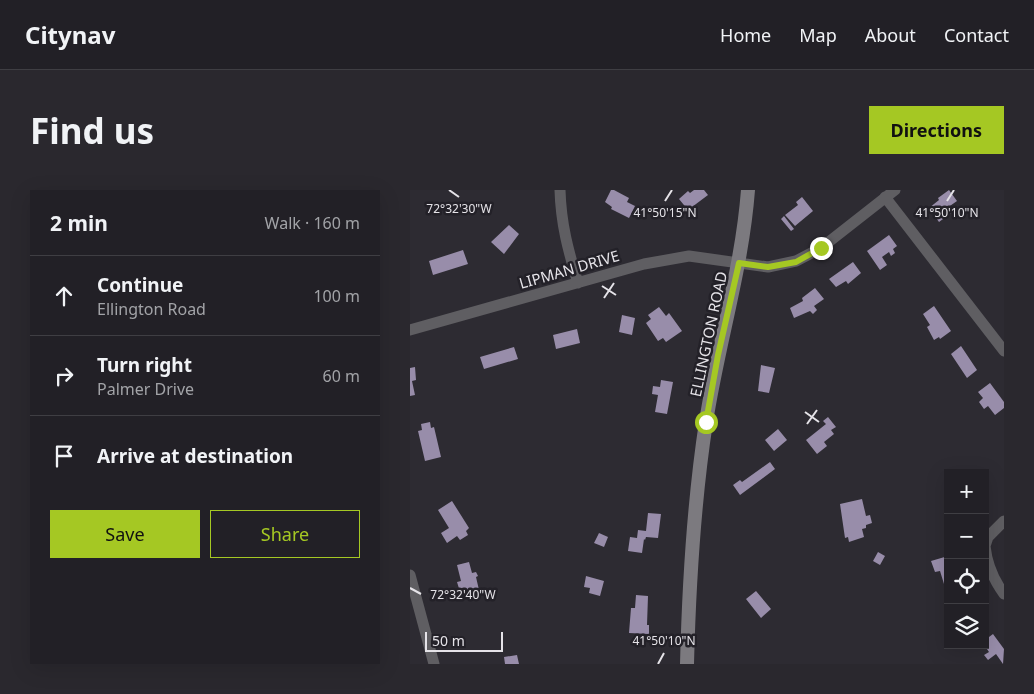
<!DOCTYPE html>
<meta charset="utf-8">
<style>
:root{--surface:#222026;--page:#2a282e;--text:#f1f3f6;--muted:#a2a3a7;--line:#3f3e43;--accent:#a5c823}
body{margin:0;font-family:"Noto Sans",sans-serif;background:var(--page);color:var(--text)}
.controls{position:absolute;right:15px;bottom:15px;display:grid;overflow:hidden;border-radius:0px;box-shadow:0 5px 20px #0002}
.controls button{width:45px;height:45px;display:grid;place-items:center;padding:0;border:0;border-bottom:1px solid var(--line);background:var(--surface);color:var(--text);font:25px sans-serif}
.scale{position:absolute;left:15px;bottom:12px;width:78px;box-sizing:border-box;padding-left:5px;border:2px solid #e5e3e8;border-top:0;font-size:14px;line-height:18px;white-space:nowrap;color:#e5e3e8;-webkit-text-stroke:4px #232128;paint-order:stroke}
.stop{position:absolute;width:15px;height:15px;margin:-11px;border:4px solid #a5c823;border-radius:50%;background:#fff}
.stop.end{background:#a5c823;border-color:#fff;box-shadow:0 1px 5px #0008}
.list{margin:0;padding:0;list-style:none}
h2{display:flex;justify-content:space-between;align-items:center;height:65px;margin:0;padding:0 20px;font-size:21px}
h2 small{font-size:16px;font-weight:400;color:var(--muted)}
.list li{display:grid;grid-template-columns:32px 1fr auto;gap:15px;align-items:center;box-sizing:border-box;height:80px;padding:0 20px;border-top:1px solid var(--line)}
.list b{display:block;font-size:19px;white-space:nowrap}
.list p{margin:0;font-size:16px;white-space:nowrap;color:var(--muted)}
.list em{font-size:16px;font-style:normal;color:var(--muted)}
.actions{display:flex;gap:10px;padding:15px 20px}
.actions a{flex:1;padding:11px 0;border:1px solid var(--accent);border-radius:0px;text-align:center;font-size:18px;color:var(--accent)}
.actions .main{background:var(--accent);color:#111}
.icon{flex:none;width:28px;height:28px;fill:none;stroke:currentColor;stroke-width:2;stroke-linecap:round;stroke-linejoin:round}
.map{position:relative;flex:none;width:594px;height:474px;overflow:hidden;border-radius:0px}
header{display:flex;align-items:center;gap:30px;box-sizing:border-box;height:70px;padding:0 25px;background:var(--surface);border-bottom:1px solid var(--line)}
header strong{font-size:24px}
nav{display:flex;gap:28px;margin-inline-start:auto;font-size:18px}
.intro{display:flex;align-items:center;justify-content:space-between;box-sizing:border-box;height:120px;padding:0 30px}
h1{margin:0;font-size:35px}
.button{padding:12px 22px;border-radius:0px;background:var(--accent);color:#111;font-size:18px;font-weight:700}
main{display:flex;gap:30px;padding:0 30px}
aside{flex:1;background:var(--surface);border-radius:0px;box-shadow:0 5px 20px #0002}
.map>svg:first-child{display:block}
</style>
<header>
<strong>Citynav</strong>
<nav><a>Home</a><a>Map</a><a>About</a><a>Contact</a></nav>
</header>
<div class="intro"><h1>Find us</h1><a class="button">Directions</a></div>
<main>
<aside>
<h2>2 min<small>Walk · 160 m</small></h2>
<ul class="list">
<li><svg class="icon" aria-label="ahead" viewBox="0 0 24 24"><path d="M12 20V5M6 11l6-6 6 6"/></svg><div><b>Continue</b><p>Ellington Road</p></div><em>100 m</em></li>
<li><svg class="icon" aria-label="right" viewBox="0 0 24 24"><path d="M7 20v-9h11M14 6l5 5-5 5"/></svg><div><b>Turn right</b><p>Palmer Drive</p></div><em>60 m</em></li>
<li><svg class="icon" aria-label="arrive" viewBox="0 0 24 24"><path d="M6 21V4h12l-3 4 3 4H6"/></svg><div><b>Arrive at destination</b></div></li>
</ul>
<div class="actions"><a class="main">Save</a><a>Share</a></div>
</aside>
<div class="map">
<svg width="594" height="474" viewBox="0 0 594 474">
<rect width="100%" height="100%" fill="#2d2b32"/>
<path fill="#988daa" d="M201 0H204L219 8 217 12 225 16 219 28 201 19 202 17 195 12Z
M284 0H294L298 5 278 20 269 9 278 1 280 3Z
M539 0 547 11 537 18 541 23 529 32 519 18 529 10 528 8Z
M392 7 403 21 385 36 375 25 388 15 386 12Z
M374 26 384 39 381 41 371 29Z
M99 35 109 44 94 64 81 52Z
M479 45 487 56 483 59 485 63 481 66 479 62 472 67 477 75 470 80 457 61Z
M53 60 58 74 23 85 19 71Z
M443 72 451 83 438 94 436 91 426 97 419 89Z
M405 98 414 109 404 116 407 120 403 124 400 121 384 128 380 118 393 111 392 108Z
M524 116 541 141 530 149 529 147 524 150 517 137 520 135 513 124Z
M249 117 256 126 259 123 272 141 256 152 253 148 248 151 236 133 241 129 238 125Z
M212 125 225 128 222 145 209 142Z
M167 139 170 153 146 159 143 145Z
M551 156 567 180 557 188 541 164Z
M104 157 108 169 74 179 70 167Z
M351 175 365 178 359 203 348 201Z
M5 177 6 190 2 191 5 205 0 206V178Z
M251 190 263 192 257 224 245 222 248 205 242 204 243 196 250 197Z
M580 193 594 212V218L585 225 578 216 574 219 569 212 573 208 568 202Z
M418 227 426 237 421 240 424 244 414 252 417 256 407 264 396 250 416 234 413 231Z
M20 232 21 238 24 237 31 267 15 271 8 241 12 240 11 234Z
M368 239 377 250 364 261 355 250Z
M360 272 365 279 330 305 323 295 330 290 332 292Z
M452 309 456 326 460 325 462 333 456 335V338L452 339 454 347 439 352 438 347 435 348 430 314Z
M42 311 59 338 56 341 58 345 50 350 47 346 37 353 31 343 39 338 28 320Z
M238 323 251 324 248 348 236 347 235 350 234 349 232 363 218 361 220 347 227 348 228 340 236 341Z
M189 343 198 347 194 357 184 353Z
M468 362 475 366 470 375 463 371Z
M538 366V393L534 394 530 381 525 382 521 371Z
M59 372 62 383 66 382 68 386 66 387 69 400 51 405 47 392 51 391 47 375Z
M176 386 194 391 190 406 179 403 180 398 174 397Z
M346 401 361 419 351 428 336 409Z
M226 405 238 406 237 435H239V444L219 443 221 418H225Z
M583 444 594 459 593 474 586 464 578 470 574 465 579 462 575 456V450Z
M107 465 109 474H95L94 467Z"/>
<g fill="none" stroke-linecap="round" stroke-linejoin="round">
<path stroke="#5f5e62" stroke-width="11" d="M150 0C151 34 158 60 168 93
M475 7 594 161
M0 140 234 74 279 66 358 77 386 71 411 58 485 0
M575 356C577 375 583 389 594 404
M575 356 578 347 594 331
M0 385 24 474"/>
<path stroke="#7c7a7f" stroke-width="14" d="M277 474C279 393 284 311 296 232 308 154 332 79 338 0"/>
</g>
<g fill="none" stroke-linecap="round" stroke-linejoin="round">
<path stroke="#a5c823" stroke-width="6" d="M296 232 308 165 329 73 358 77 386 72 411 58"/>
</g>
<path fill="none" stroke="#e5e3e8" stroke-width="2" d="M39 0 49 7M255 11 262 0M537 11 544 0M192 96 206 105M194 108 204 93M395 222 409 232M397 234 407 220M0 398 11 404M248 474 254 463"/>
<g text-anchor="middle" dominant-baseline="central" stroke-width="5" stroke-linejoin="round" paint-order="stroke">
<g font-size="15" fill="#e5e3e8" stroke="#232128">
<text transform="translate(159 79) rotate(-16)">LIPMAN DRIVE</text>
<text transform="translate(298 144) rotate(-78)">ELLINGTON ROAD</text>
</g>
</g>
<g font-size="12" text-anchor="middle" fill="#e5e3e8" stroke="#232128" stroke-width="5" stroke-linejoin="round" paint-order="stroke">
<text x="49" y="23">72°32'30"W</text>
<text x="255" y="27">41°50'15"N</text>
<text x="537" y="27">41°50'10"N</text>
<text x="53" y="409">72°32'40"W</text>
<text x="254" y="455">41°50'10"N</text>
</g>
</svg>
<div class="controls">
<button>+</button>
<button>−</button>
<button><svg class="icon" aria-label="locate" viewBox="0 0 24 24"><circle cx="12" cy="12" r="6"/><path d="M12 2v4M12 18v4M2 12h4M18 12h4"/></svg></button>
<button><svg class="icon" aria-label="layers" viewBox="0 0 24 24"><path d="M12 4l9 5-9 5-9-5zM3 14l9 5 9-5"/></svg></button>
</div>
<div class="scale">50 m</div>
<div class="stop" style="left:296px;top:232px"></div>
<div class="stop end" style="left:411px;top:58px"></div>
</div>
</main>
